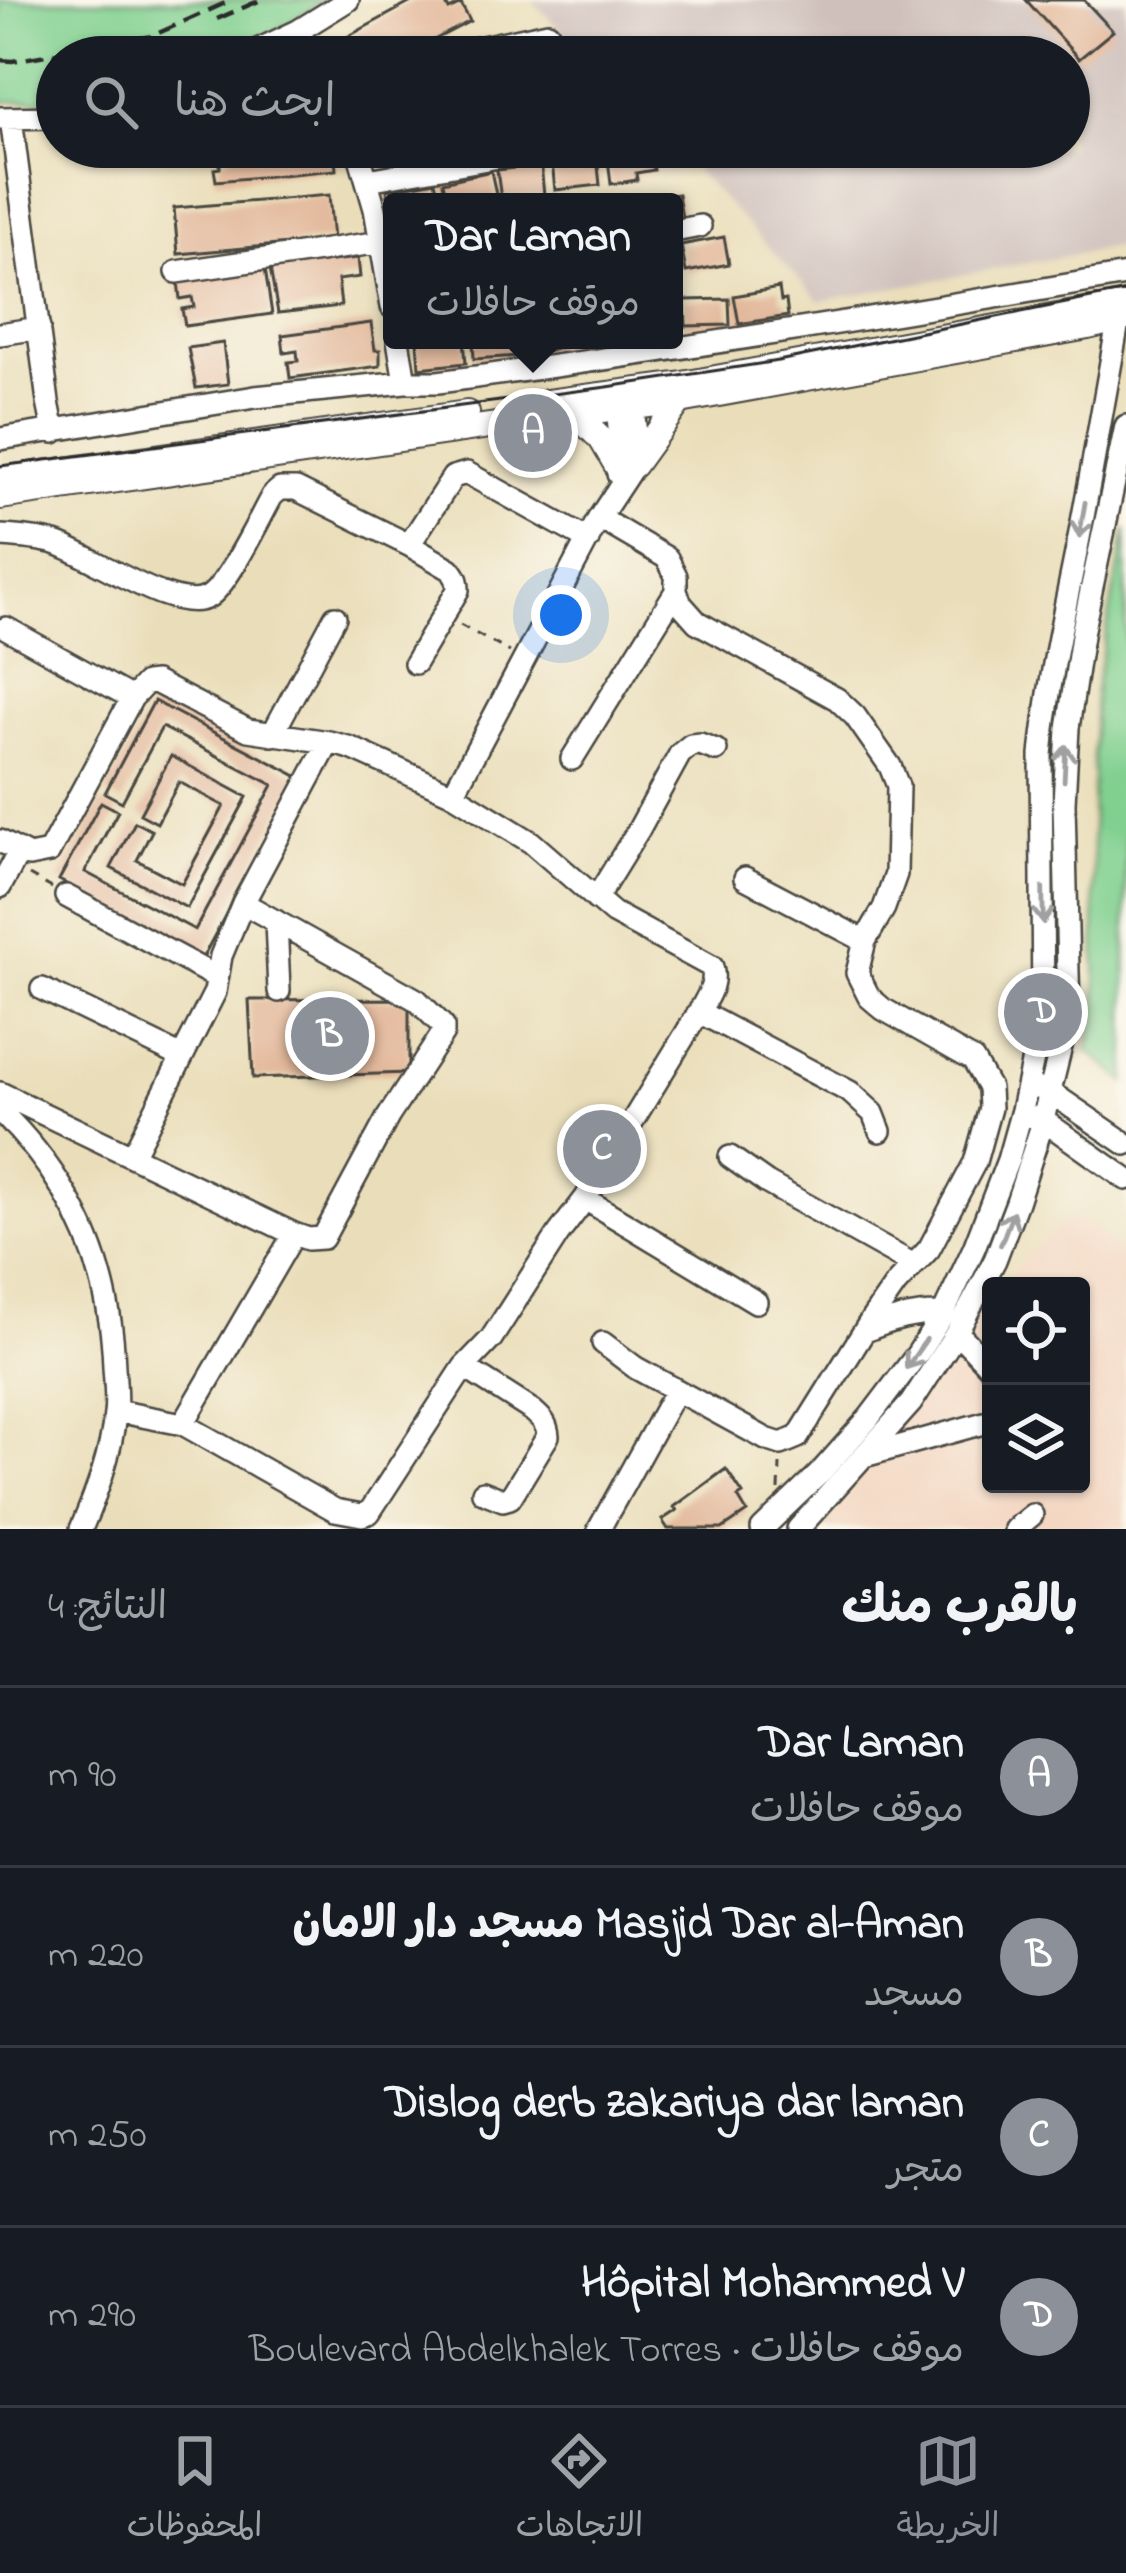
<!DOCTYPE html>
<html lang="ar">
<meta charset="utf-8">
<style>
:root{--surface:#171b24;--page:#242831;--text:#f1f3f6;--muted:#9ea1a6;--line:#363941;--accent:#8c9099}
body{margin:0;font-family:"Indie Flower","Playpen Sans Arabic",sans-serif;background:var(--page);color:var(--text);direction:rtl}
.controls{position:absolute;right:36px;bottom:36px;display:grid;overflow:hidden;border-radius:12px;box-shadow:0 3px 9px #0004}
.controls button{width:108px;height:108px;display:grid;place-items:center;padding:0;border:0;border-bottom:3px solid var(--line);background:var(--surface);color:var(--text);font:60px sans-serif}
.you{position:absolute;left:561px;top:615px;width:42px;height:42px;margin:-30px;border:9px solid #fff;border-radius:50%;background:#1a73e8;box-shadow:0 0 0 18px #1a73e833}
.badge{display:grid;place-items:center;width:78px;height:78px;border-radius:50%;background:var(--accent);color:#fff;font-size:39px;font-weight:700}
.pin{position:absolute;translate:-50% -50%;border:6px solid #fff;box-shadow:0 3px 12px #0006}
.popup{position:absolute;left:383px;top:193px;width:300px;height:156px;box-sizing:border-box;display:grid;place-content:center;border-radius:12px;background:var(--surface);filter:drop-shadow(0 3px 9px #0005);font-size:39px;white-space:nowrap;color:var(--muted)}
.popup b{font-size:45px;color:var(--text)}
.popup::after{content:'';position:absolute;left:50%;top:100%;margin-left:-24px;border:24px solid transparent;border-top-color:var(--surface)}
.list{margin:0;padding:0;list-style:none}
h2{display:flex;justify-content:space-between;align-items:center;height:156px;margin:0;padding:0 48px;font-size:51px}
h2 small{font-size:39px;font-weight:400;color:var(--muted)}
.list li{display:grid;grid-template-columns:78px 1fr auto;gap:36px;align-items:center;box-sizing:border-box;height:180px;padding:0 48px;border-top:3px solid var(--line)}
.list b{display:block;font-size:45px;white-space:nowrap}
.list p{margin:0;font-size:39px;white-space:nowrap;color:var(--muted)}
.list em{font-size:39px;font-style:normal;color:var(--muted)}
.icon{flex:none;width:66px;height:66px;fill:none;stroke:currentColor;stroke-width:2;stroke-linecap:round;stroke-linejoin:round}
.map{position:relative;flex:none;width:1126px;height:1529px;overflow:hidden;direction:ltr}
.search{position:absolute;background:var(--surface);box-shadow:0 3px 9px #0004;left:36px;right:36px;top:36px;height:132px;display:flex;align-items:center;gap:30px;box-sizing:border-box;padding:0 42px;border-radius:66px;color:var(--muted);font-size:45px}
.sheet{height:876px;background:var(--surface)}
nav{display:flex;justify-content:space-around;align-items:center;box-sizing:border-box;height:168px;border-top:3px solid var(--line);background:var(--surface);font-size:33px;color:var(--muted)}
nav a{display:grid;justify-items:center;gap:6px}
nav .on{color:var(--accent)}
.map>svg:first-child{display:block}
</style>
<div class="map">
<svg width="1126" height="1529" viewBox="0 0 1126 1529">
<rect width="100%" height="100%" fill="#fbf7ec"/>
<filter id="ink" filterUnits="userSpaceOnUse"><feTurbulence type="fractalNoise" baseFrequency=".00833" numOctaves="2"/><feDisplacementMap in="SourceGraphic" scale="24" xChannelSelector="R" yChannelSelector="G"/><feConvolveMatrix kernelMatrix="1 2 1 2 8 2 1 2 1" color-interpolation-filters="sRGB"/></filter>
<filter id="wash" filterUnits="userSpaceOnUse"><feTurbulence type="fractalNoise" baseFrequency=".004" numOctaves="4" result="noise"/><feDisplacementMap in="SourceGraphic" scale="48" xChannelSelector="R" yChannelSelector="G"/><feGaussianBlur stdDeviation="2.7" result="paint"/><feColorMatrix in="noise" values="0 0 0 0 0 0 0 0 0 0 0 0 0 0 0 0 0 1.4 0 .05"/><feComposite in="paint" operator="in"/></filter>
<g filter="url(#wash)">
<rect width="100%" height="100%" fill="#eadeba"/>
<path fill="#f3d4bf" d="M1070 1219 1095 1230 1126 1256V1529H823L991 1302V1484H1081V1286H1003L1027 1254Z"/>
<path fill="#cfc0bb" d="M532 0H1126V245L820 301 673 147H1069V57H586Z"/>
<path fill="#81d090" stroke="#567e5e" stroke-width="3" d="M0 0H326L272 33 205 57H57V100L0 102Z
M1126 529V1082L1088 1051 1097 1000 1092 813 1095 691Z"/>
<g id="blocks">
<path fill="#e3b99c" d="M415 0H444L449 10 461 4 470 21 409 53 405 46 396 50 399 57H329L325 49Z
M1026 0H1084L1113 31 1079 59Z
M228 147H334L336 170 216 181 214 169 220 168V160L229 159Z
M377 147H425L426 154 379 161Z
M637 147H651L654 170 636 173 637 180 611 184 607 151Z
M597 157 600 185 555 190 552 162Z
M541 165 544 195 501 199 497 170Z
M491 171 497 199 482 202H447L443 182Z
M435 181 440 202H389L387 190Z
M678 194 683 224 674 225V202H642V199Z
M329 195 333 240 178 254 174 208Z
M724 237 729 264 686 272 681 245Z
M358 258 360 277 338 280 341 306 278 313 270 268Z
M265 269 272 314 185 326 182 309 194 307 192 297 180 299 178 281Z
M779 288 781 301 786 300 788 316 739 324 734 296Z
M729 299 730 325 686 326 685 300Z
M371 323 375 350H380V366L290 378 288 362 298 361 297 351 284 353 282 335Z
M417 340H464L466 363 419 368Z
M473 340H517L519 356 474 359Z
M526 340H572L573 344 529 357Z
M223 343 228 384 196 388 188 348Z
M154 701 299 777 203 957 59 880 101 802 118 811 85 872 195 930 273 785 162 727 122 802 105 793Z
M171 756 247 797 187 908 111 868 135 822 152 831 137 860 182 884 224 806 179 782 157 823 140 814Z
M409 999V1073L253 1078 249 1000Z
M726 1469 743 1494 738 1497 747 1512 722 1529H668L662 1520 677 1510 674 1507Z"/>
</g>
</g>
<g filter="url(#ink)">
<use href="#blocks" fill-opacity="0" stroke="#484640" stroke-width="3"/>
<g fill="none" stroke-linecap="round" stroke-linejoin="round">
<g stroke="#484640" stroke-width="26">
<path id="minor" d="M298 31 313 57
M243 57 298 31 348 0
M436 57 548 33
M0 118 57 117
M11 118 48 402 54 432
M357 147 375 209 392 307
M368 180 555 147
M674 231 700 226
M177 272 381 242
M0 334 39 328
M398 340 405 382
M616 397 620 438 618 474
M0 439 255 397 405 382H438C668 352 897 314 1126 275
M599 518 667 558 676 576V591L681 604 697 622 837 699 855 716 890 766 898 786 896 874 884 908 865 941 857 973 869 997 883 1009 973 1060 989 1088 990 1108 975 1162 929 1249 896 1284 873 1317 798 1437 781 1444 766 1439 636 1368 603 1343
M0 536C18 537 37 538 55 543 90 554 176 616 208 597 228 585 259 519 272 496L280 489H296L409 545 450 569C456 576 458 580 458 590L415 663
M409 545 453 477 467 473 588 540
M6 628 132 698
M272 735 335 617
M572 759 676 591
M453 794 599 518 634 465 636 434 631 392
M0 841 29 856 49 852 132 698 146 683 155 682 248 730 329 742 351 748 453 794 531 842 613 913 712 967C717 985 707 997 699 1012L585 1199 559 1233 491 1339 464 1367 369 1513 362 1515 335 1510 183 1424 116 1411
M745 878 865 941
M0 887 19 852
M66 896 216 977
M596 899 639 829 680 754 691 745 700 744 716 750
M276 921 279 991
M42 989 182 1057
M699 1012 850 1092 873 1113 880 1131
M1041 1089 1050 1092 1126 1144
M0 1093 294 1234 308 1239 323 1238 388 1117 443 1033V1026L417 1000 243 903
M0 1111C72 1181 111 1267 114 1367 115 1382 117 1399 115 1414 111 1454 97 1492 81 1529
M1033 1117 1043 1120 1126 1179
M132 1156 215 992 221 956 243 903 329 742
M730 1157 767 1183 914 1265
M585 1199 756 1302
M865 1331C891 1320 914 1313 943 1314
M957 1332 991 1368
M464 1367 533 1411C542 1419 547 1423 548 1436L510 1498 503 1500 483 1492
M183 1424 294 1234
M868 1455 991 1421
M599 1529 676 1390
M762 1529 819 1474 868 1419 918 1353 943 1314 974 1248 1008 1160 1022 1110 1043 1012 1041 755C1048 683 1064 614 1078 543 1092 470 1105 396 1118 322
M798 1529 911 1403 957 1332 995 1260 1017 1202 1041 1128 1069 1014 1064 803 1068 728 1083 629 1126 426
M1015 1529 1032 1515"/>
</g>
<g stroke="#484640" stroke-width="28">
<path id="major" d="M525 405 677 385 1085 311 1124 306
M577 416 601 439 618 468
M634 465 680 401
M0 479 467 413
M0 497 531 420 680 401 1088 327 1126 318"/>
</g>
<path stroke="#484640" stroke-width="3" stroke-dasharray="9 9" stroke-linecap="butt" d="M460 625 510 652
M29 875 52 888
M779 1490 780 1464"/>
<use href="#minor" stroke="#fff" stroke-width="21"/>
<use href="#major" stroke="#fff" stroke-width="24"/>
<path stroke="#2b2b2b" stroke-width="3" d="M0 466 607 387 778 361 1126 291"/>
<path stroke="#2b2b2b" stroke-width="4.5" stroke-dasharray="18 9" stroke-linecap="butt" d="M217 19 261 0
M0 60 12 61 152 36 232 0"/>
</g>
<defs><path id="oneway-shaft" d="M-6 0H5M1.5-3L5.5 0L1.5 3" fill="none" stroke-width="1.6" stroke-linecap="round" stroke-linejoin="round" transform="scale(3)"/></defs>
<g stroke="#a0a0a0">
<use href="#oneway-shaft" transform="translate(1082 520) rotate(100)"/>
<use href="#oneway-shaft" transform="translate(1065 763) rotate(-87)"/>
<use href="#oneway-shaft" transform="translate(1043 906) rotate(89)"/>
<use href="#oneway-shaft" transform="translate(1007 1228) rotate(-69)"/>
<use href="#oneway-shaft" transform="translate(916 1354) rotate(125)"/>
</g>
</g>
</svg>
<div class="controls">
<button><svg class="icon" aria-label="locate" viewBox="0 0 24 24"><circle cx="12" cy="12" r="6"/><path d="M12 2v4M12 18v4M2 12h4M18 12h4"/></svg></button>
<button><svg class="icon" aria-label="layers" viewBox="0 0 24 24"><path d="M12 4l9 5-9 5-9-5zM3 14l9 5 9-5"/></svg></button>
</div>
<div class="you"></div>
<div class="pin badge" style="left:533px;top:433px">A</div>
<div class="popup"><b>Dar Laman</b>موقف حافلات</div>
<div class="pin badge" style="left:330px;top:1036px">B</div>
<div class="pin badge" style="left:602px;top:1149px">C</div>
<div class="pin badge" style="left:1043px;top:1012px">D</div>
<div class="search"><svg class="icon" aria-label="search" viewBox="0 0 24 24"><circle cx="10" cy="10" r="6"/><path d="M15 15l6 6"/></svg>ابحث هنا</div>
</div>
<section class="sheet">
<h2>بالقرب منك<small>النتائج: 4</small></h2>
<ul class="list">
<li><span class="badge">A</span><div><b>Dar Laman</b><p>موقف حافلات</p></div><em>90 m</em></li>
<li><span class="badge">B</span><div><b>Masjid Dar al-Aman مسجد دار الامان</b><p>مسجد</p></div><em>220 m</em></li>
<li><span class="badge">C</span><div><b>Dislog derb zakariya dar laman</b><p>متجر</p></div><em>250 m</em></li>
<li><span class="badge">D</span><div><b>Hôpital Mohammed V</b><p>موقف حافلات · Boulevard Abdelkhalek Torres</p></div><em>290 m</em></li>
</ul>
</section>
<nav>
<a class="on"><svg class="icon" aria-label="map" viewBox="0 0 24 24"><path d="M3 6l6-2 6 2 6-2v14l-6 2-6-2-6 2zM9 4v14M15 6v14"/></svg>الخريطة</a>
<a><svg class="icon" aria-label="directions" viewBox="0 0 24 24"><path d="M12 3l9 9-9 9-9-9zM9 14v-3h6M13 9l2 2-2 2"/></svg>الاتجاهات</a>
<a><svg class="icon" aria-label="saved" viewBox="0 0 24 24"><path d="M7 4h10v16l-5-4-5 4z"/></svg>المحفوظات</a>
</nav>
